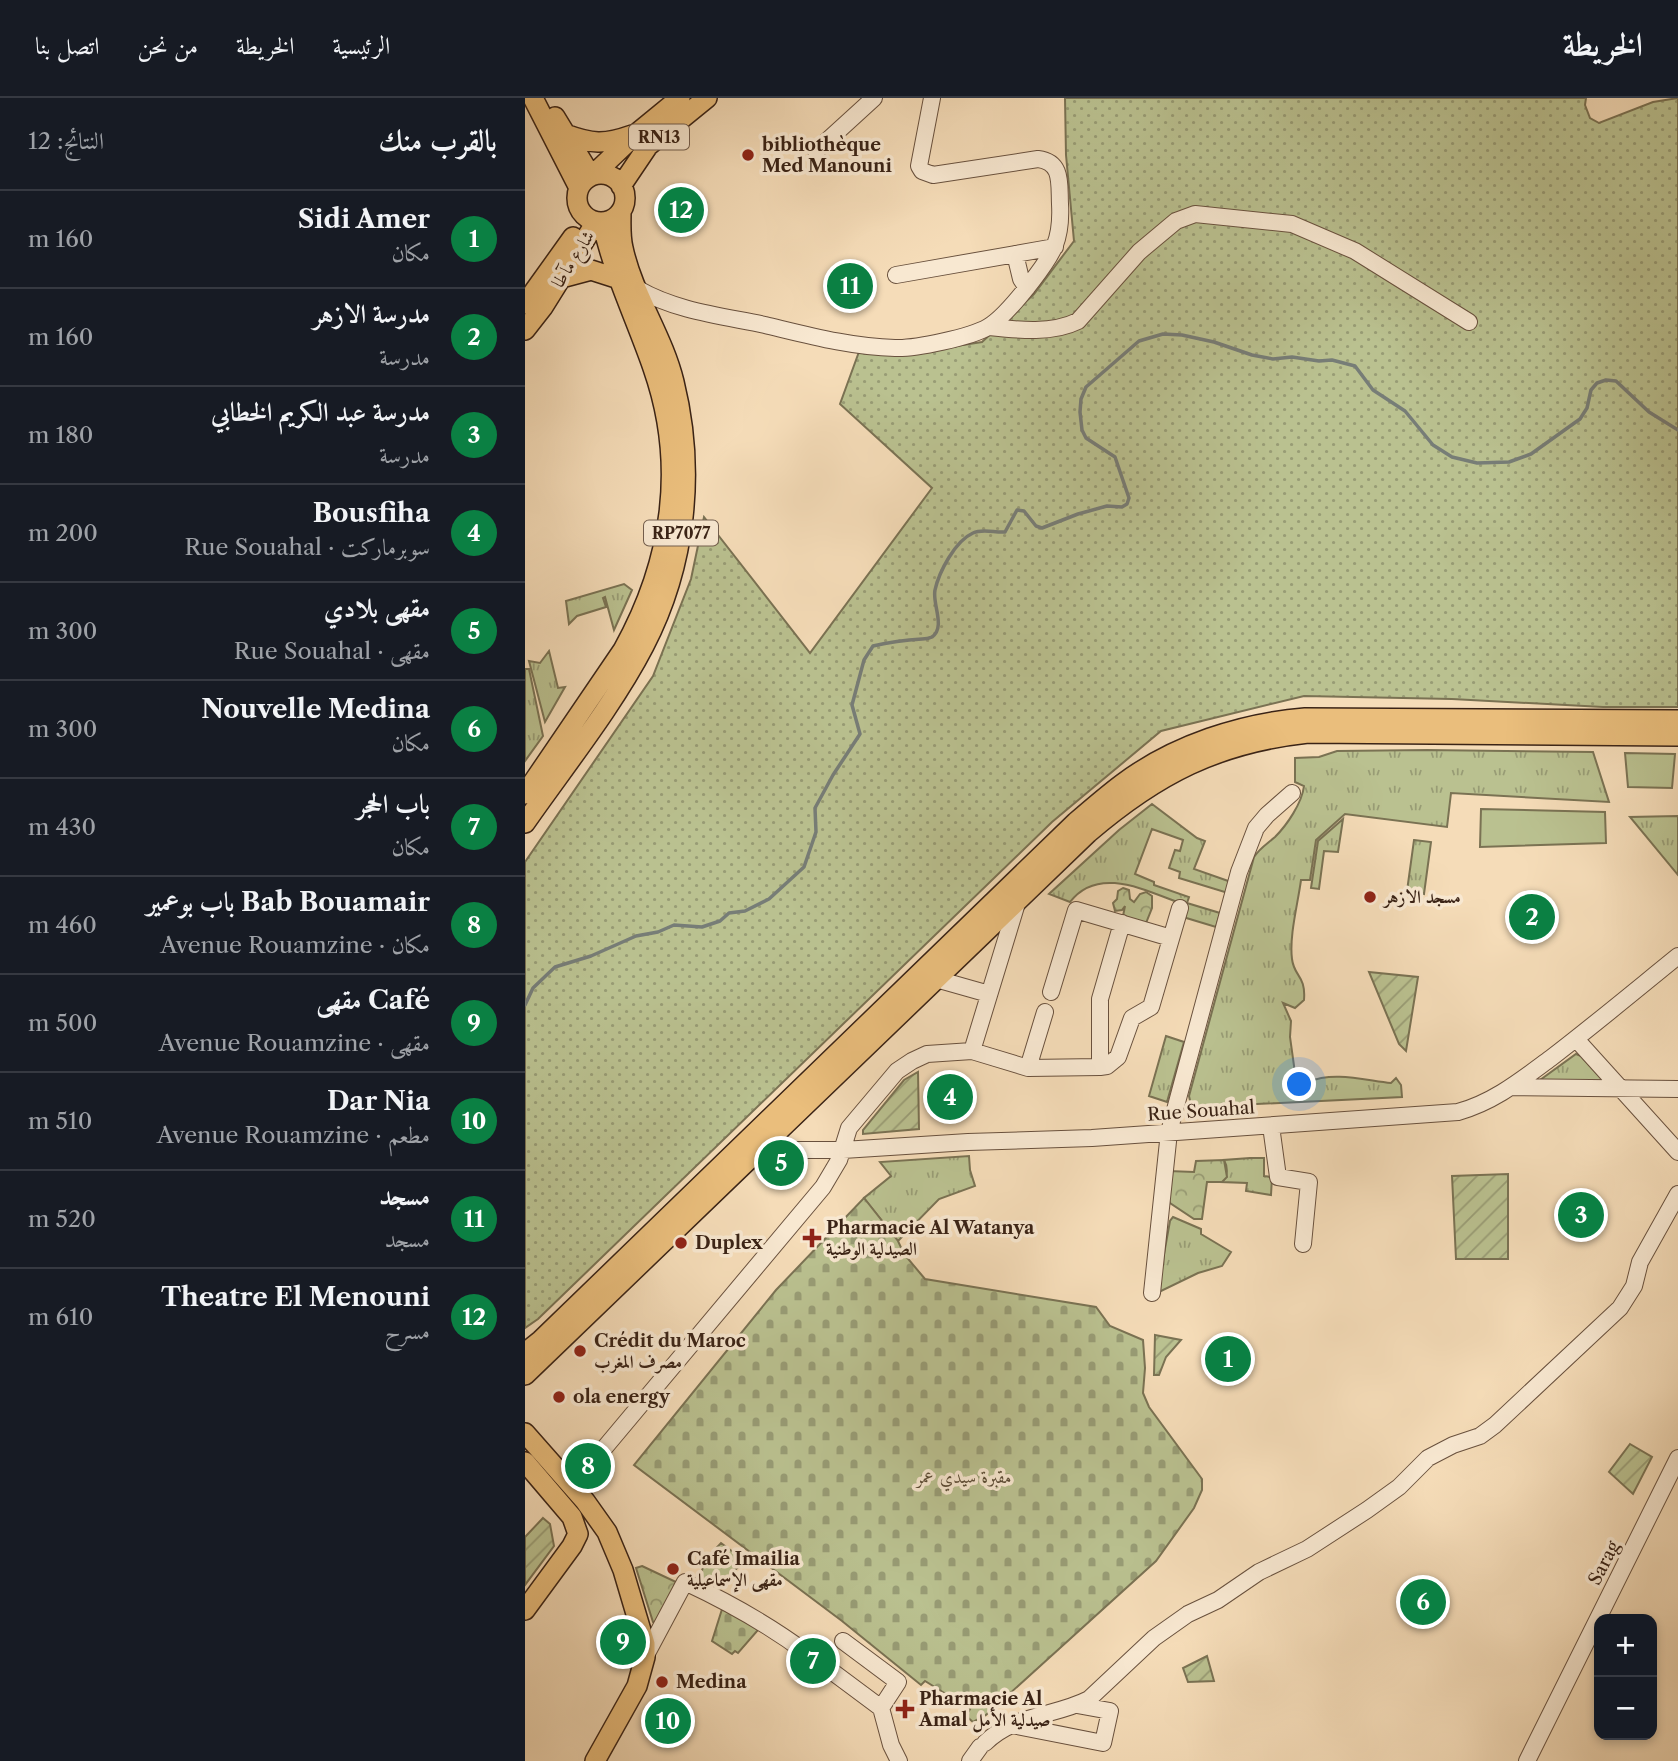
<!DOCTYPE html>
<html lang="ar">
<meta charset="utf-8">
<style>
:root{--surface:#171b24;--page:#242831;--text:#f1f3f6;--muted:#9ea1a6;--line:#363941;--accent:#0b8043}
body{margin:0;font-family:"Libre Caslon Text",Amiri,serif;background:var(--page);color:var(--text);direction:rtl}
.controls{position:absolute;right:21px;bottom:21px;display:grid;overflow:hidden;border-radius:14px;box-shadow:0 4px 10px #0003}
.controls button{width:63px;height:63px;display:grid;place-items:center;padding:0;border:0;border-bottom:2px solid var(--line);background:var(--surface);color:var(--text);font:35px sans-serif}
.you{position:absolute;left:775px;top:987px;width:24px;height:24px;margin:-18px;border:5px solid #fff;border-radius:50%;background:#1a73e8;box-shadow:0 0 0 10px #1a73e833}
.badge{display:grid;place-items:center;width:46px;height:46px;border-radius:50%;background:var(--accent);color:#fff;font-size:23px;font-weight:700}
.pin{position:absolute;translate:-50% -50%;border:4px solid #fff;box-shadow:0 2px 7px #0006}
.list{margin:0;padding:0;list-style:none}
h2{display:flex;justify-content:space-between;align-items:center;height:91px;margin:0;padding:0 28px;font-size:30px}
h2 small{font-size:23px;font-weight:400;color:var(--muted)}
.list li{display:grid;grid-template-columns:46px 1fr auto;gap:21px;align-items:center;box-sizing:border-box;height:98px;padding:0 28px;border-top:2px solid var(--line)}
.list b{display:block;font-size:26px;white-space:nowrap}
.list p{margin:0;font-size:23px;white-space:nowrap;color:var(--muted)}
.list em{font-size:23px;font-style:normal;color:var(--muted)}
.map{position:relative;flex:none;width:1153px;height:1663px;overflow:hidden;direction:ltr}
header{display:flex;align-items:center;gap:42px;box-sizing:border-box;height:98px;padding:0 35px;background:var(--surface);border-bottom:2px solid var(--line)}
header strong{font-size:33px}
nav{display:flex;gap:38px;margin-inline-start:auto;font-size:24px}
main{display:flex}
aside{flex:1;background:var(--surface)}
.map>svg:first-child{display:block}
</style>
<header>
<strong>الخريطة</strong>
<nav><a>الرئيسية</a><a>الخريطة</a><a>من نحن</a><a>اتصل بنا</a></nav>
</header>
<main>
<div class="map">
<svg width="1153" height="1663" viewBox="0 0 1153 1663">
<defs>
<pattern id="grass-tufts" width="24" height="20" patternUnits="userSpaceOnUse" patternTransform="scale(1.75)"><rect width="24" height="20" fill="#bac190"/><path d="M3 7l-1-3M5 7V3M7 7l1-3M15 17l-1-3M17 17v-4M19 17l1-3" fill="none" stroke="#989c75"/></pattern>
<pattern id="forest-crowns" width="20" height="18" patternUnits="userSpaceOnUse" patternTransform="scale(1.75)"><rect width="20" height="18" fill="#bac190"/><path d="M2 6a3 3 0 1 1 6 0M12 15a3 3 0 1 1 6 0" fill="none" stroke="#989c75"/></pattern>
<pattern id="cemetery-stones" width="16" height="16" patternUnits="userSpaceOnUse" patternTransform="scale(1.75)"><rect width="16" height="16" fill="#bac190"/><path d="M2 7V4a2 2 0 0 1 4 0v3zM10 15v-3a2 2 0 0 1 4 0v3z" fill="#989c75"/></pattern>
<pattern id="park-dots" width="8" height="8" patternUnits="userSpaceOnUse" patternTransform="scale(1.75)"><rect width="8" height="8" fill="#bac190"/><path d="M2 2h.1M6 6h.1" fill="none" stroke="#989c75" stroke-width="1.8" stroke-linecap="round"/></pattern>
<pattern id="garden-furrows" width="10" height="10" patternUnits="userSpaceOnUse" patternTransform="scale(1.75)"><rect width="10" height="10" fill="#bac190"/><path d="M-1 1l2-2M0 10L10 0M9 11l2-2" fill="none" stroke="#989c75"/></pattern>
</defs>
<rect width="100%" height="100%" fill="#f5dcb8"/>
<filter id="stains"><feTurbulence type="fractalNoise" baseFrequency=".00286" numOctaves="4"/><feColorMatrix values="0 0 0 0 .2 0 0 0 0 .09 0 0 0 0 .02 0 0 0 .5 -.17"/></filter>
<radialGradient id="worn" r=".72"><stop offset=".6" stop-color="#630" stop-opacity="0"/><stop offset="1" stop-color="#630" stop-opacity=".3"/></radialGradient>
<path fill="url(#grass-tufts)" stroke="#7a7253" stroke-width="2" d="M99 486 107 492 89 532 80 499 78 500 81 509 52 518 44 526 41 503Z
M24 553 33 590 40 589 20 624 4 563 15 565Z
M0 571H4L18 638 0 663Z
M902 652 1068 654 1084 704 926 695 922 729 820 716 791 742 785 782H776C773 805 764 838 767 861 769 879 781 877 779 902L770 910 758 905 766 923 765 939 770 975 783 984C808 973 839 982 866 985L871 980 876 987 877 999 670 1009 666 1007 664 998 729 759C735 750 742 746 750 739 762 727 777 705 779 688L770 684V660L794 659 812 653Z
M627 706 672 740 680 743 669 771 706 784 703 795 654 780 655 774 644 770 650 752 655 753 658 742 627 731 610 776 629 784V787L664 799 662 805 695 815 691 829 658 819 661 807C626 796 575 765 545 804L524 796 594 732Z
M1153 718V777L1105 719Z
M818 721 813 754 799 753 794 791 786 790 793 743Z
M889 742 906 744 899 796 882 793Z
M641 938 659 944 642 1004 624 998Z
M1051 956 1056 958 1079 983 1015 982Z
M444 1058 445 1072 450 1088 414 1101 373 1143 339 1100 366 1078 355 1064Z
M725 1060H739V1078L747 1079 746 1097 721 1093 722 1085 697 1084C703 1078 703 1069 699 1062Z
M648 1119 676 1131V1136L706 1154 697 1168 673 1175 632 1195 645 1123Z
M196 1445 220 1463 191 1489 174 1483 180 1462Z"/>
<path fill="url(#forest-crowns)" stroke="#7a7253" stroke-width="2" d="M598 790 604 792 605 801 609 804 615 796 621 794 627 798V810L621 825 598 818 600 808 597 812 590 813 588 805 592 801 593 793Z
M699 1062 702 1079 697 1084H682L677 1121H669L645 1105 642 1099 644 1073 669 1074 671 1063Z
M117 1468 151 1484 132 1526 128 1524 111 1470Z"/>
<path fill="url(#cemetery-stones)" stroke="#7a7253" stroke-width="2" d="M339 1100 373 1143 379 1156 400 1181 571 1209 585 1228 618 1242 620 1270 618 1295 624 1309 677 1381V1392L669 1410 631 1463 461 1617 448 1624 441 1618 445 1611 400 1583 396 1587 317 1523 109 1367 251 1192Z
M198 1508 233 1532 213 1555 210 1553 207 1556 187 1543Z"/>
<path fill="url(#park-dots)" stroke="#7a7253" stroke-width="2" d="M540 0H1061L1060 7 1065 20 1074 25 1128 4 1153 0V609H1078L927 601 779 598 636 633 527 724 13 1221 0 1230V764L128 578 166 481 179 419 285 555 407 390 315 306 335 251 379 256 457 244 509 196 549 143 541 57Z"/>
<path fill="url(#garden-furrows)" stroke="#7a7253" stroke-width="2" d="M844 874 893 879 881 953 874 946Z
M393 974 394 1031 338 1036V1032L379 982Z
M983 1076V1161H931L927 1078Z
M630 1237 656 1242 641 1259 634 1277H629Z
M1105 1346 1127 1359 1108 1396 1084 1374Z
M18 1420 25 1426 29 1448 0 1487V1439Z
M682 1558 689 1583 663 1584 658 1570Z"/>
<path fill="#bac190" stroke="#7a7253" stroke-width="2" d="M1100 655 1150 656 1147 690 1103 689Z
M956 711 1080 714 1081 745 955 749Z"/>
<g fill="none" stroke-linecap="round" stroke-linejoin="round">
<path stroke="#777d77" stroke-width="3.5" d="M0 907 8 890 30 869 66 858 111 838 133 834 149 827 177 829 195 823 204 815 220 813 244 801 279 769 291 734 290 710 308 677 335 636 327 607 339 562 348 548C365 544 380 542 397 541 401 541 403 541 407 539 421 529 407 506 410 492 414 474 430 443 448 435 458 430 470 435 480 434L492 412 499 413 511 428 517 430 553 416 582 408 597 409 602 406 604 400 590 359 561 340 557 332 555 314 556 301 561 289 614 243 638 236 657 237 689 244 727 257 748 261 767 259 794 263 807 262 830 268 848 292 880 313 908 347 927 359 952 365 984 364 1006 356 1055 321 1062 310 1066 292 1072 285 1081 282 1091 283 1124 314 1153 332"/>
<path stroke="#d0b798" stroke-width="16" stroke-dasharray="16 8" stroke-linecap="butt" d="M283 1556 305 1572"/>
<g stroke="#69513e" stroke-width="18">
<path id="minor" d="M291 53 349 0
M490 156 496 181 502 190
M371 177 530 149
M113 191C151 213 197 218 240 227 282 237 326 249 370 250 390 251 446 239 463 229 477 221 497 196 507 183 528 156 537 142 535 106 534 86 538 64 513 61L408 77 397 73 394 68 407 0
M465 229C493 232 527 236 553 223L614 154 651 123 670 116 767 126 830 153 944 224
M411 881 464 896
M526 894 551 812 646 840
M1051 941 1153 1054
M447 953 493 802
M575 969V901L597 825
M503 970 520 914
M986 989 1153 991
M746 1028 753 1079 784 1084 778 1146
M233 1052H318L443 1044 567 1040 933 1014C969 1004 996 982 1026 960 1069 927 1111 892 1153 858
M627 1195 644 1034 714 774 731 730 742 717 767 695
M66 1366 298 1089 314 1062 324 1030 372 973 387 963 402 956 447 953 503 970 575 969 582 968 593 959 607 920 626 909 655 810
M47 1388 61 1372
M318 1543 373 1584 356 1610
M120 1559 160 1484C203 1504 244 1527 283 1556
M305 1572 356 1610 366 1647 374 1663
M487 1627 578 1645 585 1613 552 1607
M460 1645C489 1616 529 1619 564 1601L629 1540 663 1516 693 1502 734 1474 782 1451 842 1412 874 1389 903 1360 928 1347 955 1338 970 1327 1095 1210 1109 1188 1115 1164 1153 1096
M445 1663 455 1649
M1002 1663 1153 1360"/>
</g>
<g stroke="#3a2316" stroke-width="22">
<path id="major" d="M8 0 54 90
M30 19 66 78
M40 36C67 46 79 47 107 37
M69 76 111 36 155 0
M52 100a24 24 0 1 1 48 0a24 24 0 1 1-48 0Z
M96 88 123 48 182 0
M36 180 66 172 94 181
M0 206 48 139
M0 232 18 209 71 124
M0 696 98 552C147 464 162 367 128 270 111 221 88 174 77 124
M0 725C39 669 88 608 119 548 161 467 171 373 149 284 138 238 108 197 98 150 95 138 96 126 96 113
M0 1255 16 1242 551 724C566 711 581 698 597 686 649 647 717 625 780 620L1153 622
M0 1277 563 735C632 676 692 645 783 635L1153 638
M0 1335 60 1403 82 1434 98 1472 120 1546V1559L112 1588 70 1663
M0 1364 47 1419 53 1436 47 1448 0 1512"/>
</g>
<use href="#minor" stroke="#f8e8d1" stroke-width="16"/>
<use href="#major" stroke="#eabe7c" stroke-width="19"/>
</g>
<g fill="#8f2418" stroke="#f8e8d1" stroke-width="2.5">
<circle cx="223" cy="57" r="7"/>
<circle cx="845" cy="799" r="7"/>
<path d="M283.5 1129.5h7v7h7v7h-7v7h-7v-7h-7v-7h7z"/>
<circle cx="156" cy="1145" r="7"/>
<circle cx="55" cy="1253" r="7"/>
<circle cx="34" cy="1299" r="7"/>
<circle cx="148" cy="1471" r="7"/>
<circle cx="137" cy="1584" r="7"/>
<path d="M376.5 1600.5h7v7h7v7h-7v7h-7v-7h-7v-7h7z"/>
</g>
<g text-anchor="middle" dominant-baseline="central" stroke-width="7" stroke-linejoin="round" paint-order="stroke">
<g fill="#f8e8d1" stroke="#735e4e" stroke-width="2">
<rect x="104" y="26.5" width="60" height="25" rx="5"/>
<rect x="119" y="422.5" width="74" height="25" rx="5"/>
</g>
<g font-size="16" font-weight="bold" fill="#3a2316">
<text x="134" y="39">RN13</text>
<text x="156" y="435">RP7077</text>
</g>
<g font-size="18" font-weight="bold" fill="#3a2316" stroke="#f8e8d1" text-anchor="start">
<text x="237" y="47">bibliothèque<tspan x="237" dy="21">Med Manouni</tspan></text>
<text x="859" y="799">مسجد الازهر</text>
<text x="301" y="1130">Pharmacie Al Watanya<tspan x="301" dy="21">الصيدلية الوطنية</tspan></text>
<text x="170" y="1145">Duplex</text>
<text x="69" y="1243">Crédit du Maroc<tspan x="69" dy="21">مصرف المغرب</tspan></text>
<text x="48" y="1299">ola energy</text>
<text x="162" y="1461">Café Imailia<tspan x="162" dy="21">مقهى الإسماعيلية</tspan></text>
<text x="151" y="1584">Medina</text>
<text x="394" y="1601">Pharmacie Al<tspan x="394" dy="21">Amal صيدلية الأمل</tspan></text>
</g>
<g font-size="18" fill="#3a2316" stroke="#f8e8d1">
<text transform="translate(48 161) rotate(-58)">شارع مآطا</text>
<text transform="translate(676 1013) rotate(-4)">Rue Souahal</text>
<text transform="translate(1079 1465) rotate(-63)">Sarag</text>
</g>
<g font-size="18" font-style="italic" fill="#5a4a34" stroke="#f8e8d1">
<text x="439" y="1379">مقبرة سيدي عمر</text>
</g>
</g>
<rect width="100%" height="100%" filter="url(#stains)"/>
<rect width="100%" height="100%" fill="url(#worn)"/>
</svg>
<div class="controls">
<button>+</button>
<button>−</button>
</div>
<div class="you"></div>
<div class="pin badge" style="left:703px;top:1261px">1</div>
<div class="pin badge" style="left:1007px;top:819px">2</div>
<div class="pin badge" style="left:1056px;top:1117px">3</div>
<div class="pin badge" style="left:425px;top:999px">4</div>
<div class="pin badge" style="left:256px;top:1065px">5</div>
<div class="pin badge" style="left:898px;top:1504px">6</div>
<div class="pin badge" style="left:288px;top:1563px">7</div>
<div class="pin badge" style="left:63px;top:1368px">8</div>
<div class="pin badge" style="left:98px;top:1544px">9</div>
<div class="pin badge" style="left:143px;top:1623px">10</div>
<div class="pin badge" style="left:325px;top:188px">11</div>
<div class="pin badge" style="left:156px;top:112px">12</div>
</div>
<aside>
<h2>بالقرب منك<small>النتائج: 12</small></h2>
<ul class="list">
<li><span class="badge">1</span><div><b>Sidi Amer</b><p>مكان</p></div><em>160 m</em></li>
<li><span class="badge">2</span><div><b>مدرسة الازهر</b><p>مدرسة</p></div><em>160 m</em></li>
<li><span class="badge">3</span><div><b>مدرسة عبد الكريم الخطابي</b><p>مدرسة</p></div><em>180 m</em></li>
<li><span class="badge">4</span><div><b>Bousfiha</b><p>سوبرماركت · Rue Souahal</p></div><em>200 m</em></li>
<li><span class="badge">5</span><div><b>مقهى بلادي</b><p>مقهى · Rue Souahal</p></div><em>300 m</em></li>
<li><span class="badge">6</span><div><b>Nouvelle Medina</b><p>مكان</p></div><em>300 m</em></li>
<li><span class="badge">7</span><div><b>باب الحجر</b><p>مكان</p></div><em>430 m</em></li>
<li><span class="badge">8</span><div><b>Bab Bouamair باب بوعمير</b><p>مكان · Avenue Rouamzine</p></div><em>460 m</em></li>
<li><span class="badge">9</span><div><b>Café مقهى</b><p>مقهى · Avenue Rouamzine</p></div><em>500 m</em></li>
<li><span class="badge">10</span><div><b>Dar Nia</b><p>مطعم · Avenue Rouamzine</p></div><em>510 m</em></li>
<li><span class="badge">11</span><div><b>مسجد</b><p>مسجد</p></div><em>520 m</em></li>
<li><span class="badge">12</span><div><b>Theatre El Menouni</b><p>مسرح</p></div><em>610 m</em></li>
</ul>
</aside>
</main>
